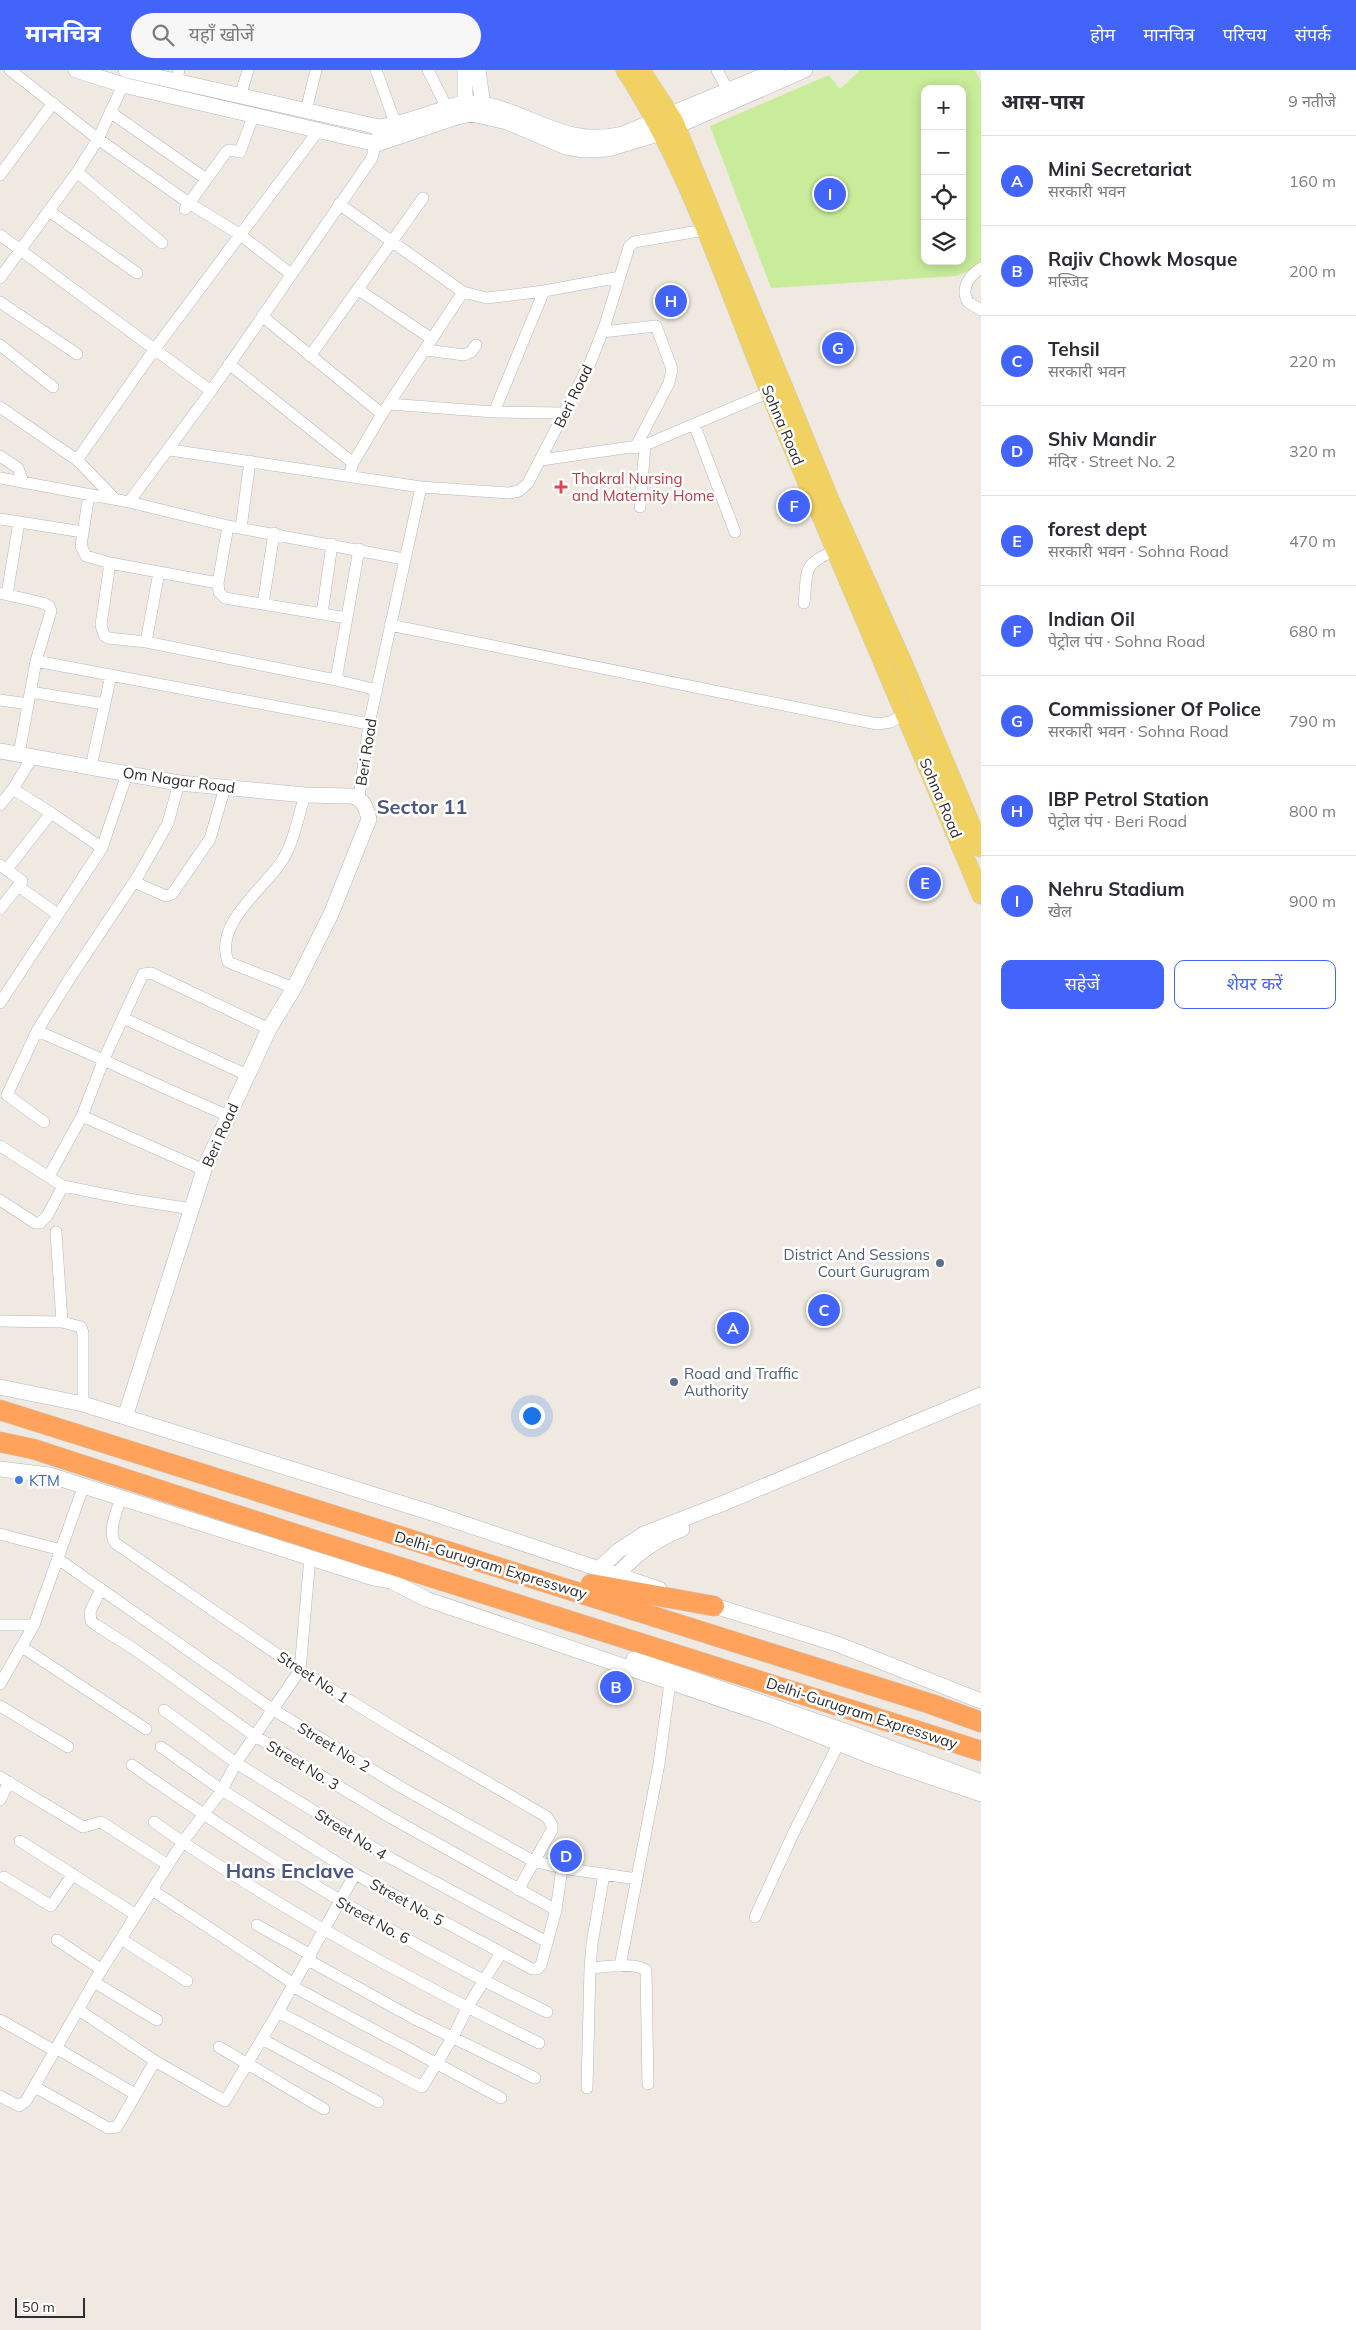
<!DOCTYPE html>
<html lang="hi">
<meta charset="utf-8">
<style>
:root{--surface:#fff;--page:#f7f7f7;--text:#2b2b33;--muted:#7c7c81;--line:#e1e1e2;--accent:#4264fb}
body{margin:0;font-family:Mulish,"Noto Sans Devanagari",sans-serif;background:var(--page);color:var(--text)}
.controls{position:absolute;right:15px;top:15px;display:grid;overflow:hidden;border-radius:10px;box-shadow:0 2px 12px #0003}
.controls button{width:45px;height:45px;display:grid;place-items:center;padding:0;border:0;border-bottom:1px solid var(--line);background:var(--surface);color:var(--text);font:25px sans-serif}
.scale{position:absolute;left:15px;bottom:12px;width:70px;box-sizing:border-box;padding-left:5px;border:2px solid #2e2e2e;border-top:0;font-size:14px;line-height:18px;white-space:nowrap;color:#2e2e2e;-webkit-text-stroke:4px #fff;paint-order:stroke}
.you{position:absolute;left:531px;top:1345px;width:18px;height:18px;margin:-12px;border:4px solid #fff;border-radius:50%;background:#1a73e8;box-shadow:0 0 0 8px #1a73e833}
.badge{display:grid;place-items:center;width:32px;height:32px;border-radius:50%;background:var(--accent);color:#fff;font-size:16px;font-weight:700}
.pin{position:absolute;translate:-50% -50%;border:2px solid #fff;box-shadow:0 1px 5px #0006}
.list{margin:0;padding:0;list-style:none}
h2{display:flex;justify-content:space-between;align-items:center;height:65px;margin:0;padding:0 20px;font-size:21px}
h2 small{font-size:16px;font-weight:400;color:var(--muted)}
.list li{display:grid;grid-template-columns:32px 1fr auto;gap:15px;align-items:center;box-sizing:border-box;height:90px;padding:0 20px;border-top:1px solid var(--line)}
.list b{display:block;font-size:19px;white-space:nowrap}
.list p{margin:0;font-size:16px;white-space:nowrap;color:var(--muted)}
.list em{font-size:16px;font-style:normal;color:var(--muted)}
.actions{display:flex;gap:10px;padding:15px 20px}
.actions a{flex:1;padding:11px 0;border:1px solid var(--accent);border-radius:10px;text-align:center;font-size:18px;color:var(--accent)}
.actions .main{background:var(--accent);color:#fff}
.icon{flex:none;width:28px;height:28px;fill:none;stroke:currentColor;stroke-width:2;stroke-linecap:round;stroke-linejoin:round}
.map{position:relative;flex:none;width:981px;height:2260px;overflow:hidden}
header{display:flex;align-items:center;gap:30px;box-sizing:border-box;height:70px;padding:0 25px;background:var(--accent);color:#fff}
header strong{font-size:24px}
nav{display:flex;gap:28px;margin-inline-start:auto;font-size:18px}
.search{width:350px;height:45px;background:var(--page);display:flex;align-items:center;gap:12px;box-sizing:border-box;padding:0 18px;border-radius:28px;color:var(--muted);font-size:19px}
main{display:flex}
aside{flex:1;background:var(--surface)}
.map>svg:first-child{display:block}
</style>
<header>
<strong>मानचित्र</strong>
<div class="search"><svg class="icon" aria-label="search" viewBox="0 0 24 24"><circle cx="10" cy="10" r="6"/><path d="M15 15l6 6"/></svg>यहाँ खोजें</div>
<nav><a>होम</a><a>मानचित्र</a><a>परिचय</a><a>संपर्क</a></nav>
</header>
<main>
<div class="map">
<svg width="981" height="2260" viewBox="0 0 981 2260">
<rect width="100%" height="100%" fill="#efe9e1"/>
<path fill="#c9ec9a" fill-rule="evenodd" d="M860 0H975L981 12V196L956 206 771 218 710 56 829 5 840 19ZM925 19H962V191H925Z"/>
<g fill="none" stroke-linecap="round" stroke-linejoin="round">
<g stroke="#b4b7c1" stroke-width="12">
<path id="street" d="M10 0 98 69 189 133 239 164 291 204
M376 0 396 55
M428 0 447 38
M717 0 728 21
M176 12 179 0
M240 27 248 0
M306 41 316 0
M110 42 206 109
M77 102 162 173
M0 105 53 33
M339 134 463 222 487 228 544 221 620 207
M185 139 226 82 229 80 240 82 254 44
M49 141 137 203
M0 165 211 321
M981 198C969 206 960 218 968 232L981 240
M0 208 77 102 98 69 123 15
M359 220 432 269
M0 232 77 284
M262 246 382 344
M602 262 656 256 672 299 669 313 635 378
M0 275 53 317
M426 280 464 285 471 282 476 275
M310 286 423 128
M229 294 353 393
M389 334 494 342 565 343
M0 337 77 390 115 429
M494 342 544 221
M694 354 735 462
M170 380 421 417 509 423 519 421 528 413 591 291 605 255 629 177 634 172 705 160
M0 386 18 398 23 412
M77 390 154 280 318 61
M541 390 645 375 770 322
M349 406 353 393 382 344 463 222
M0 408 129 432 228 456 404 489
M89 424 81 476 86 486 110 493 218 513
M129 432 211 321 372 88 379 57
M640 437 645 375
M0 449 83 462
M228 456 218 513 219 522 225 528 347 548
M241 458 250 391
M110 493 101 555 104 565 108 568 146 572 336 610 377 620
M0 523 43 533 49 536 51 541 36 591 19 684
M7 524 19 452
M804 533C808 500 801 495 834 481
M263 534 274 463
M322 544 332 474
M390 555 877 654 891 652 905 643
M146 572 159 502
M36 591 369 654
M336 610 359 479
M30 622 105 634
M0 630 28 634
M91 697 111 605
M13 719 51 743 102 778
M359 728 369 654 421 417
M0 735 13 719 33 686
M0 795 22 811 0 839
M7 799 51 743
M134 812 166 826 172 824 210 769 225 717
M18 816 57 844
M294 918 228 892C214 853 263 820 282 791 294 772 298 747 305 725
M0 933 102 778 127 704
M123 948 247 1005
M37 961C102 988 164 1019 229 1046
M82 1046 204 1100
M44 1052 7 1025 37 961 70 908 138 806 168 753 179 713
M0 1076 63 1116 128 1129 192 1139
M49 1106 82 1046 104 989 143 904 151 903 269 959
M0 1130 35 1153H40L47 1146 63 1116
M56 1162 62 1252
M0 1251 62 1252 81 1257 83 1263V1334
M121 1427C118 1439 107 1461 115 1473L300 1600 406 1665 547 1747 552 1755V1760L518 1820
M0 1464 61 1480
M58 1489 272 1639 404 1719 533 1791 562 1798 637 1809
M101 1519 90 1542 91 1551 96 1555 134 1579 255 1666 388 1746 556 1840
M0 1555H34
M22 1577 146 1659
M0 1614 34 1555 84 1415
M0 1636 68 1677
M164 1640 236 1693 392 1789 547 1872
M161 1677 222 1720 355 1804 532 1899H537L541 1895 556 1840 562 1798
M132 1695C264 1788 402 1872 547 1942
M0 1707 83 1757 101 1752 168 1795
M0 1730 9 1712
M154 1752C188 1777 224 1799 259 1821 350 1877 443 1926 539 1973
M20 1771 136 1845
M4 1807 51 1836 73 1804
M152 1820 294 1914
M755 1847 794 1762 842 1667
M257 1855 311 1885
M121 1869 187 1911
M57 1870 102 1900
M308 1890 413 1948 535 2008
M620 1896 659 1694 671 1605
M590 1898 592 1874 604 1804
M94 1912 157 1950
M292 1916 501 2028
M79 1940 155 1991 225 2031 278 1942 355 1804
M278 1942 422 2017 453 1967 467 1938 501 1883
M0 1950 55 1981
M262 1969 378 2032
M219 1977 324 2039
M56 1978 135 2024
M35 2017 108 2058 117 2057 155 1991
M587 2018 590 1898C604 1897 634 1892 646 1900L648 2014
M0 2026 19 2036 26 2031 94 1912 136 1845 182 1773 222 1720 236 1693 300 1600 310 1487"/>
</g>
<g stroke="#b4b7c1" stroke-width="16">
<path id="secondary" d="M76 0 123 15 377 74 457 47 472 44 507 52 566 77 584 80 608 79 661 63 805 0
M126 0 379 57C399 54 418 47 438 41 449 37 460 32 472 33 487 33 502 39 516 44 555 60 581 74 623 64L777 0
M465 0V41
M478 0 484 43
M0 681 179 713 305 725 352 726C364 730 366 737 369 749L331 844 294 918 269 959 205 1097 125 1347
M0 1317 83 1334 125 1347 429 1442 659 1519
M0 1399 49 1405 374 1508 391 1511 426 1529 773 1647 878 1689 981 1724
M598 1500 618 1481 644 1464 724 1433 981 1325
M617 1505C636 1484 655 1470 682 1459
M705 1533 837 1574 981 1631
M634 1589 845 1661 981 1712"/>
</g>
<g stroke="#c9c9c9" stroke-width="19">
<path id="primary" d="M625 0C688 96 726 215 769 321 838 490 911 657 981 825
M641 0 674 51 831 432 904 595 981 778"/>
</g>
<g stroke="#c9c9c9" stroke-width="21">
<path id="highway" d="M0 1340 931 1634 981 1652
M0 1372 33 1379 314 1470 981 1681
M591 1514 714 1536"/>
</g>
<use href="#street" stroke="#fff" stroke-width="11"/>
<use href="#secondary" stroke="#fff" stroke-width="15"/>
<use href="#primary" stroke="#f2d163" stroke-width="18"/>
<use href="#highway" stroke="#ffa35c" stroke-width="20"/>
</g>
<path fill="#e0444e" stroke="#fff" stroke-width="2" d="M558.5 409.5h5v5h5v5h-5v5h-5v-5h-5v-5h5z"/>
<g fill="#5c6f8a" stroke="#fff" stroke-width="2">
<circle cx="940" cy="1193" r="5"/>
<circle cx="674" cy="1312" r="5"/>
</g>
<circle fill="#3f7fe0" stroke="#fff" stroke-width="2" cx="19" cy="1410" r="5"/>
<g text-anchor="middle" dominant-baseline="central" stroke-width="5" stroke-linejoin="round" paint-order="stroke">
<g font-size="15" fill="#2e2e2e" stroke="#fff">
<text transform="translate(573 326) rotate(-64)">Beri Road</text>
<text transform="translate(783 355) rotate(67)">Sohna Road</text>
<text transform="translate(366 682) rotate(-81)">Beri Road</text>
<text transform="translate(179 710) rotate(8)">Om Nagar Road</text>
<text transform="translate(941 728) rotate(67)">Sohna Road</text>
<text transform="translate(220 1065) rotate(-66)">Beri Road</text>
<text transform="translate(491 1495) rotate(17)">Delhi-Gurugram Expressway</text>
<text transform="translate(313 1607) rotate(33)">Street No. 1</text>
<text transform="translate(862 1643) rotate(18)">Delhi-Gurugram Expressway</text>
<text transform="translate(334 1677) rotate(31)">Street No. 2</text>
<text transform="translate(303 1695) rotate(31)">Street No. 3</text>
<text transform="translate(351 1764) rotate(32)">Street No. 4</text>
<text transform="translate(407 1832) rotate(29)">Street No. 5</text>
<text transform="translate(373 1850) rotate(29)">Street No. 6</text>
</g>
<g font-size="15" fill="#be3a42" stroke="#fff" text-anchor="start">
<text x="572" y="408">Thakral Nursing<tspan x="572" dy="17">and Maternity Home</tspan></text>
</g>
<g font-size="15" fill="#4e5e75" stroke="#fff" text-anchor="end">
<text x="930" y="1184">District And Sessions<tspan x="930" dy="17">Court Gurugram</tspan></text>
<text x="684" y="1303" text-anchor="start">Road and Traffic<tspan x="684" dy="17">Authority</tspan></text>
</g>
<g font-size="15" fill="#366cbe" stroke="#fff" text-anchor="start">
<text x="29" y="1410">KTM</text>
</g>
<g font-size="20" font-weight="bold" fill="#4d5680" stroke="#fff">
<text x="422" y="736">Sector 11</text>
<text x="290" y="1800">Hans Enclave</text>
</g>
</g>
</svg>
<div class="controls">
<button>+</button>
<button>−</button>
<button><svg class="icon" aria-label="locate" viewBox="0 0 24 24"><circle cx="12" cy="12" r="6"/><path d="M12 2v4M12 18v4M2 12h4M18 12h4"/></svg></button>
<button><svg class="icon" aria-label="layers" viewBox="0 0 24 24"><path d="M12 4l9 5-9 5-9-5zM3 14l9 5 9-5"/></svg></button>
</div>
<div class="scale">50 m</div>
<div class="you"></div>
<div class="pin badge" style="left:733px;top:1258px">A</div>
<div class="pin badge" style="left:616px;top:1617px">B</div>
<div class="pin badge" style="left:824px;top:1240px">C</div>
<div class="pin badge" style="left:566px;top:1786px">D</div>
<div class="pin badge" style="left:925px;top:813px">E</div>
<div class="pin badge" style="left:794px;top:436px">F</div>
<div class="pin badge" style="left:838px;top:278px">G</div>
<div class="pin badge" style="left:671px;top:231px">H</div>
<div class="pin badge" style="left:830px;top:124px">I</div>
</div>
<aside>
<h2>आस-पास<small>9 नतीजे</small></h2>
<ul class="list">
<li><span class="badge">A</span><div><b>Mini Secretariat</b><p>सरकारी भवन</p></div><em>160 m</em></li>
<li><span class="badge">B</span><div><b>Rajiv Chowk Mosque</b><p>मस्जिद</p></div><em>200 m</em></li>
<li><span class="badge">C</span><div><b>Tehsil</b><p>सरकारी भवन</p></div><em>220 m</em></li>
<li><span class="badge">D</span><div><b>Shiv Mandir</b><p>मंदिर · Street No. 2</p></div><em>320 m</em></li>
<li><span class="badge">E</span><div><b>forest dept</b><p>सरकारी भवन · Sohna Road</p></div><em>470 m</em></li>
<li><span class="badge">F</span><div><b>Indian Oil</b><p>पेट्रोल पंप · Sohna Road</p></div><em>680 m</em></li>
<li><span class="badge">G</span><div><b>Commissioner Of Police</b><p>सरकारी भवन · Sohna Road</p></div><em>790 m</em></li>
<li><span class="badge">H</span><div><b>IBP Petrol Station</b><p>पेट्रोल पंप · Beri Road</p></div><em>800 m</em></li>
<li><span class="badge">I</span><div><b>Nehru Stadium</b><p>खेल</p></div><em>900 m</em></li>
</ul>
<div class="actions"><a class="main">सहेजें</a><a>शेयर करें</a></div>
</aside>
</main>
